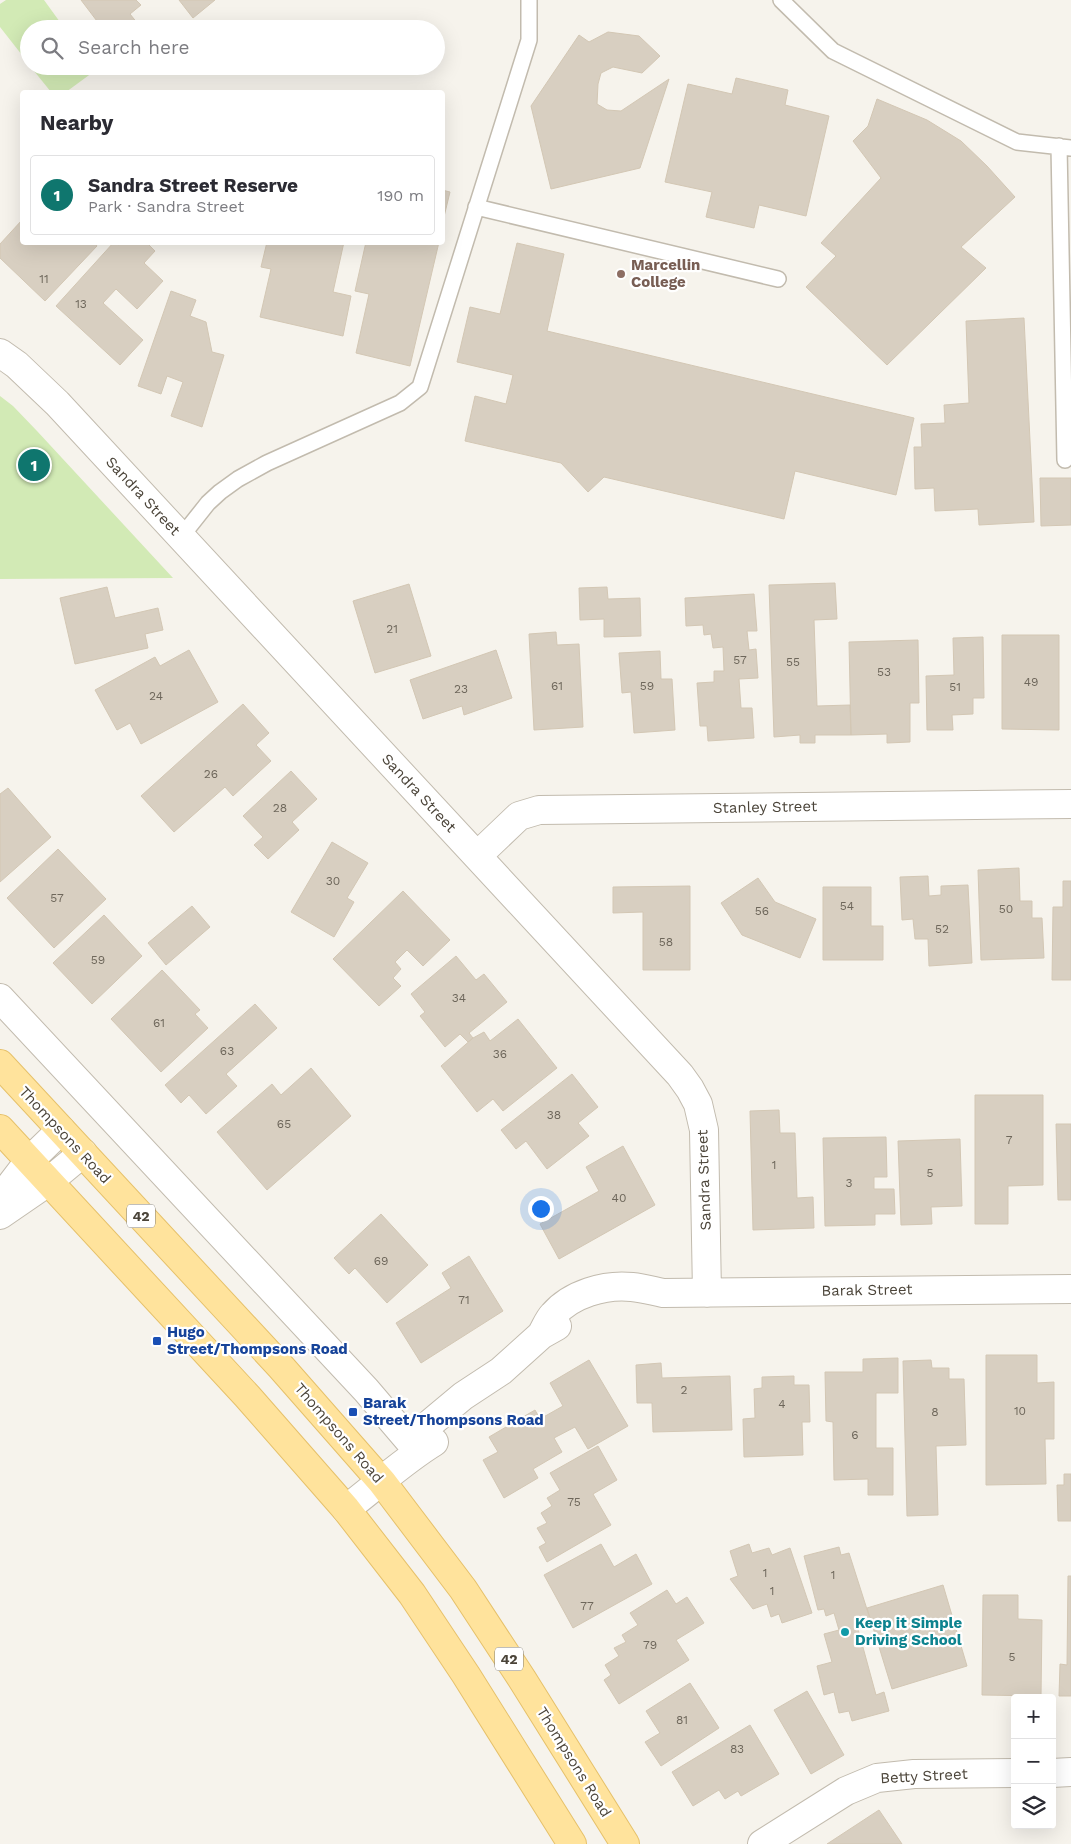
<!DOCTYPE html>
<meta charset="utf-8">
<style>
:root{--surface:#fff;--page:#f2f2f3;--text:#2b2b33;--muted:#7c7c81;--line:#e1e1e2;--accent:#0f766e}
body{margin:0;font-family:"Work Sans",sans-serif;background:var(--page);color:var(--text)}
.controls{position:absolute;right:15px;bottom:15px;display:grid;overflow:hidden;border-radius:5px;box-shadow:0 5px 20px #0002}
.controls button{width:45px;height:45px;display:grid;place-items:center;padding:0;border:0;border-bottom:1px solid var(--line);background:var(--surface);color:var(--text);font:25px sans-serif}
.you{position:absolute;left:540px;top:1208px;width:18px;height:18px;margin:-12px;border:4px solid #fff;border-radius:50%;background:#1a73e8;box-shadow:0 0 0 8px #1a73e833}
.badge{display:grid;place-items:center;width:32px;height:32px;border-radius:50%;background:var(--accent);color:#fff;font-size:16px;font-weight:700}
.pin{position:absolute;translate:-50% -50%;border:2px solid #fff;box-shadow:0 1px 5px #0006}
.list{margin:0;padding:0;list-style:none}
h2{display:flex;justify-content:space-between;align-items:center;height:65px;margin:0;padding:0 20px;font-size:21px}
h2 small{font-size:16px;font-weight:400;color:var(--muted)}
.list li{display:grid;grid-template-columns:32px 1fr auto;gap:15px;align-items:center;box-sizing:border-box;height:80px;margin:0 10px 10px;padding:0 10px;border:1px solid var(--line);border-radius:5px}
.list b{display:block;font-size:19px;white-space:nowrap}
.list p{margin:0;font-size:16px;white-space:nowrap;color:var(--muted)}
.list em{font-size:16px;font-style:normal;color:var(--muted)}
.icon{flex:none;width:28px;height:28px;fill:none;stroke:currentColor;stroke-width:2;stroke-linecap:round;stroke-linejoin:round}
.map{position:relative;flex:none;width:1071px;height:1844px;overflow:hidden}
.search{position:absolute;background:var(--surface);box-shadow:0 5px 20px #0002;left:20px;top:20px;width:425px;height:55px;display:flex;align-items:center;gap:12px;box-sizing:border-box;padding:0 18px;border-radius:28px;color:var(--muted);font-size:19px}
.panel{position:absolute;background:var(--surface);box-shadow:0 5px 20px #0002;left:20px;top:90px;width:425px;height:155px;border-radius:5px}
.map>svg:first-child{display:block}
</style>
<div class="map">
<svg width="1071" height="1844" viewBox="0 0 1071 1844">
<rect width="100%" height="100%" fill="#f6f3ec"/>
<path fill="#d2eab5" d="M6 0H44L65 29H29V64L0 27V4Z
M30 66H94L96 70 66 92H51Z
M0 396 13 406 37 431 173 578 0 579Z"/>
<path fill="#d8cfc1" stroke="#d3c7b4" d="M81 0H136L141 5 130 14 142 29H103Z
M179 0H215L193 18Z
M608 32 639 36 660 56 642 73 613 67 601 73 598 84 597 104 607 110 621 111 669 79 640 168 551 189 531 106 579 35 589 42Z
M736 78 788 90 785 105 829 116 806 216 759 205 754 228 706 217 712 192 665 182 688 84 732 94Z
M877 99 927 120 961 141 987 166 1015 197 961 247 986 268 887 365 806 287 836 256 821 243 881 178 853 141 868 126Z
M442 190 450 192 442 225Z
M22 220V242H94L97 246 45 301 0 258V244Z
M114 242 119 245 122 242H146L155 251 144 263 163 281 137 309 116 289 103 303 143 340 120 365 56 306Z
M267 242H344L333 292 351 296 343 336 260 317 271 269 261 267Z
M366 242H439L410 366 356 353 369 294 355 291Z
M517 243 564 254 547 331 914 418 896 495 795 471 784 519 604 477 588 492 561 463 465 441 475 396 506 404 513 375 457 362 470 307 500 314Z
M171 291 196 300 190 316 206 322 212 352 224 355 202 427 171 416 183 382 167 376 161 394 138 386Z
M1024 318 1034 522 979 525 978 509 935 511 934 488 915 489 914 447H922L921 424 945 423 944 405 969 403 966 321Z
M1040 478H1071V525L1041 526Z
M835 583 837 619 814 620 817 706 850 705 851 735H815V743H800V735L774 737 769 585Z
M409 584 431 656 375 673 353 601Z
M107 587 115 618 158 608 163 630 145 634 148 648 75 664 60 598Z
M607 587 608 599 640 598 641 636 604 637V619L580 620 579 588Z
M754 594 757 631H747L749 650 756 649 758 678 739 679 741 708H752L754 738 708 741 707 726H700L697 683 714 682V671H724L723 647 713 648 711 634 704 635 703 625 686 626 685 598Z
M556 632 557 645 579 644 583 727 534 730 529 634Z
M1002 635H1059V730L1002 729Z
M983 637 984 698H973V714L952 715 953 730H927L926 676 954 675 953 638Z
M918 640 919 703H910V742L887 743V734L851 735 849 642Z
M189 650 218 702 141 744 130 723 117 730 95 690 155 657 160 666Z
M496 650 512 698 464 715 462 706 423 719 410 680Z
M660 651 661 679H672L675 730 634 733 631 692 622 693 619 653Z
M243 704 269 733 256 745 271 761 233 796 225 787 174 832 141 796Z
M291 771 317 799 292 822 299 830 268 859 254 845 263 837 243 816Z
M8 788 51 837 0 882V794Z
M332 842 368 863 347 898 354 902 334 937 291 912Z
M58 849 106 899 54 948 7 898Z
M1019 868 1020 901H1032V918H1042L1044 958 981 960 978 870Z
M928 876 929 896 941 895V886L968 885 972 963 929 966 928 939H915L913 919 902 920 900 877Z
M758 878 775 902 816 919 800 958 742 935 721 903Z
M1063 881H1071V980H1052L1053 907H1063Z
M690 886V970H643V912L613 913V887Z
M823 887H871V926H883V960H823Z
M403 891 450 940 423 966 407 950 395 962 401 969 393 978 401 986 379 1006 333 959Z
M192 906 210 927 166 965 148 943Z
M104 915 142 956 92 1004 53 963Z
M456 956 476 980 484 974 507 1002 469 1033 473 1038 468 1042 460 1034 445 1047 420 1016 425 1012 411 994Z
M162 970 200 1010 195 1014 208 1028 161 1072 111 1019Z
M255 1004 277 1028 226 1074 237 1086 206 1114 189 1095 181 1103 165 1085Z
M518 1019 557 1068 503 1111 493 1099 477 1112 441 1066 473 1038 484 1032 490 1041Z
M311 1068 351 1116 267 1190 217 1132 272 1084 281 1095Z
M572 1074 598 1107 578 1123 589 1136 547 1169 526 1141 516 1149 501 1130Z
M975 1095H1043V1185L1008 1186V1224H975Z
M779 1110 780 1133H795L797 1198 813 1197 814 1228 753 1230 750 1111Z
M1056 1124H1071V1200H1058Z
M886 1137 887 1177H874V1189H894L895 1214H875V1225L825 1226 823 1138Z
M960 1139 962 1206 931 1207 932 1224 901 1225 898 1141Z
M623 1146 655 1205 559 1259 540 1224 599 1191 586 1167Z
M381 1214 428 1265 387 1303 355 1268 349 1274 334 1258Z
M469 1256 503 1311 421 1363 396 1323 451 1288 442 1273Z
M986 1355H1037V1383L1054 1382V1439H1045L1046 1484 986 1485Z
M898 1358V1393H876V1448H893V1495H868V1479L834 1480 833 1422 826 1421 825 1372H863V1359Z
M589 1360 628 1426 588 1449 575 1427 554 1438 562 1452 533 1469 538 1478 504 1498 483 1460 498 1452 489 1437 535 1410 540 1419 563 1406 550 1383Z
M931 1360 932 1368H949V1379H964L966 1445 936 1446 938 1515 907 1516 903 1361Z
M661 1363 662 1378 730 1376 732 1430 653 1432 652 1403H637L636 1365Z
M794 1376V1385H809L810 1422H802L803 1455 744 1457 743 1419 755 1418 754 1389 762 1388V1377Z
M598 1446 617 1480 593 1494 611 1525 547 1562 539 1547 546 1543 537 1528 547 1523 541 1513 552 1506 547 1498 560 1490 550 1473Z
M1064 1474H1071V1521H1058L1057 1485H1064Z
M601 1544 614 1567 636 1554 652 1584 573 1628 544 1575Z
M749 1544 752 1553 769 1548 772 1555 790 1548 812 1613 782 1623 779 1614 771 1617 767 1604 753 1609 730 1579 738 1576 730 1551Z
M839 1547 841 1555 849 1553 872 1625 858 1629 876 1695 884 1692 889 1711 852 1721 849 1711 839 1713 834 1692 824 1695 817 1666 832 1662 824 1634 839 1630 834 1613 826 1616 824 1609 818 1610 804 1556Z
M1068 1576H1071V1696H1059L1060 1664 1067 1665Z
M943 1585 967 1666 892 1689 867 1608Z
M667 1590 676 1604 687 1597 704 1623 676 1640 689 1660 619 1704 604 1680 611 1675 605 1665 619 1656 614 1648 626 1642 622 1635 638 1625 630 1613Z
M983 1595H1018V1619L1042 1620 1041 1696 982 1695Z
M690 1683 719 1728 661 1766 645 1742 660 1733 646 1711Z
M807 1691 844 1755 811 1774 774 1710Z
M750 1725 779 1774 741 1796 738 1791 725 1799 719 1790 693 1806 672 1772Z
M879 1810 902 1844H827Z"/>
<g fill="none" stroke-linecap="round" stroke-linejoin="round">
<g stroke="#c2bbae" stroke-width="18">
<path id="service" d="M781 0 833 51 1017 142 1071 148
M1059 146 1065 460
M476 207 778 279
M181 537 208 503 220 492 238 479 267 463 400 403 420 387 529 40V0"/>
</g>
<g stroke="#c2bbae" stroke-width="30">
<path id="minor" d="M0 353 17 365 57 403 680 1075 690 1089 698 1104 704 1130 707 1293
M477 856 519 816 539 810 1071 804
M0 998 366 1390 418 1451
M0 1199 29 1161 61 1130
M0 1215 48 1182 83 1153
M541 1335C545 1329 548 1320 553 1315 571 1294 605 1284 632 1287 643 1288 653 1291 663 1293L1071 1289
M418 1451 423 1433 427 1426 463 1396 501 1371 541 1335 557 1326
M346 1509C375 1487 403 1461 434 1442
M1052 1773 1071 1772
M762 1844 846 1791 877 1778 914 1774 1015 1773"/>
</g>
<g stroke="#e6c16a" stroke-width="30">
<path id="primary" d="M0 1064 281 1367 382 1482 463 1589 522 1679 625 1844
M0 1129 247 1396 346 1509 412 1594 466 1675 572 1844"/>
</g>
<use href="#service" stroke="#fff" stroke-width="15"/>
<use href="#minor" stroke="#fff" stroke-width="28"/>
<use href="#primary" stroke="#ffe39c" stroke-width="28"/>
</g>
<circle fill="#8d6e63" stroke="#fff" stroke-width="2" cx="621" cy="274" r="5"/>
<g fill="#1a4fb4" stroke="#fff" stroke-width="2">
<rect x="152" y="1336" width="10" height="10" rx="2.5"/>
<rect x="348" y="1407" width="10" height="10" rx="2.5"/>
</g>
<circle fill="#0f9aa8" stroke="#fff" stroke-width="2" cx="845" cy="1632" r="5"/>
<g text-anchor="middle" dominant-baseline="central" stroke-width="4.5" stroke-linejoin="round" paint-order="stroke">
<g font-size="12" fill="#6e675b">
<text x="44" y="279">11</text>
<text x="81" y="304">13</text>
<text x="392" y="629">21</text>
<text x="740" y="660">57</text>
<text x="793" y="662">55</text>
<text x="884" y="672">53</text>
<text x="1031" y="682">49</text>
<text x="557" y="686">61</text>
<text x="647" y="686">59</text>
<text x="955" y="687">51</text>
<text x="461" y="689">23</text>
<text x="156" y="696">24</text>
<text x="211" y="774">26</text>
<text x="280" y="808">28</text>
<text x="333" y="881">30</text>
<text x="57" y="898">57</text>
<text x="847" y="906">54</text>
<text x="1006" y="909">50</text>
<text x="762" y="911">56</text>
<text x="942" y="929">52</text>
<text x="666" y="942">58</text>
<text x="98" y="960">59</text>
<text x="459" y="998">34</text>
<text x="159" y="1023">61</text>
<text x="227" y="1051">63</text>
<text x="500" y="1054">36</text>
<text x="554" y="1115">38</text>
<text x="284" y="1124">65</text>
<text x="1009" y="1140">7</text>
<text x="774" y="1165">1</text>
<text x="930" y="1173">5</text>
<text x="849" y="1183">3</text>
<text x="619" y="1198">40</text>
<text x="381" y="1261">69</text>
<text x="464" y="1300">71</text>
<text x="684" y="1390">2</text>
<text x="782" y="1404">4</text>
<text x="1020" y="1411">10</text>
<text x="935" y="1412">8</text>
<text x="855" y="1435">6</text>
<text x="574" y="1502">75</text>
<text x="765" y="1573">1</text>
<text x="833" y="1575">1</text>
<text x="772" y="1591">1</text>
<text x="587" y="1606">77</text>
<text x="650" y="1645">79</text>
<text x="1012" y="1657">5</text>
<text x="682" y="1720">81</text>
<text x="737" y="1749">83</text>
</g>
<g fill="#fff" stroke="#817c74" stroke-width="1">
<rect x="127" y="1204.5" width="28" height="23" rx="4"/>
<rect x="495" y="1647.5" width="28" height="23" rx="4"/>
</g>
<g font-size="14" font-weight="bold" fill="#4b4439">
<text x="141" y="1216">42</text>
<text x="509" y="1659">42</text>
</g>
<g font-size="15" font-weight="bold" fill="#785e54" stroke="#fff" text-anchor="start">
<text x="631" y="265">Marcellin<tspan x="631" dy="17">College</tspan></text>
</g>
<g font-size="15" fill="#4b4439" stroke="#fff">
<text transform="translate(143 496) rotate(47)">Sandra Street</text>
<text transform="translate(419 793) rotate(47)">Sandra Street</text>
<text transform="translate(765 807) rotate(-1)">Stanley Street</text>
<text transform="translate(65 1135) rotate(47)">Thompsons Road</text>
<text transform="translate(704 1180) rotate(-92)">Sandra Street</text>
<text transform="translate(867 1290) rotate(-1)">Barak Street</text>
<text transform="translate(339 1433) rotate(49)">Thompsons Road</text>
<text transform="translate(574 1762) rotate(58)">Thompsons Road</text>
<text transform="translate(924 1776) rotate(-3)">Betty Street</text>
</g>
<g font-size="15" font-weight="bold" fill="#164399" stroke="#fff" text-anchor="start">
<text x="167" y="1332">Hugo<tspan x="167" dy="17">Street/Thompsons Road</tspan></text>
<text x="363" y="1403">Barak<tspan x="363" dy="17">Street/Thompsons Road</tspan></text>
</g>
<g font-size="15" font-weight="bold" fill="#0d838f" stroke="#fff" text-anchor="start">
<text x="855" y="1623">Keep it Simple<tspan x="855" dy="17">Driving School</tspan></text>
</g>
</g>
</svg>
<div class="controls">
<button>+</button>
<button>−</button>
<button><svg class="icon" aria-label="layers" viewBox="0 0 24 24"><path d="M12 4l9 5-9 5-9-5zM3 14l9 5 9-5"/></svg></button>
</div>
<div class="you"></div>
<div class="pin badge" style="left:34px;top:465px">1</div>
<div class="search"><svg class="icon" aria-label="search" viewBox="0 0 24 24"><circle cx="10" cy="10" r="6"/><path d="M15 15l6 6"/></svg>Search here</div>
<section class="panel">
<h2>Nearby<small></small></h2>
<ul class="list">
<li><span class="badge">1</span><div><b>Sandra Street Reserve</b><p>Park · Sandra Street</p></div><em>190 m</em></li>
</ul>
</section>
</div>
